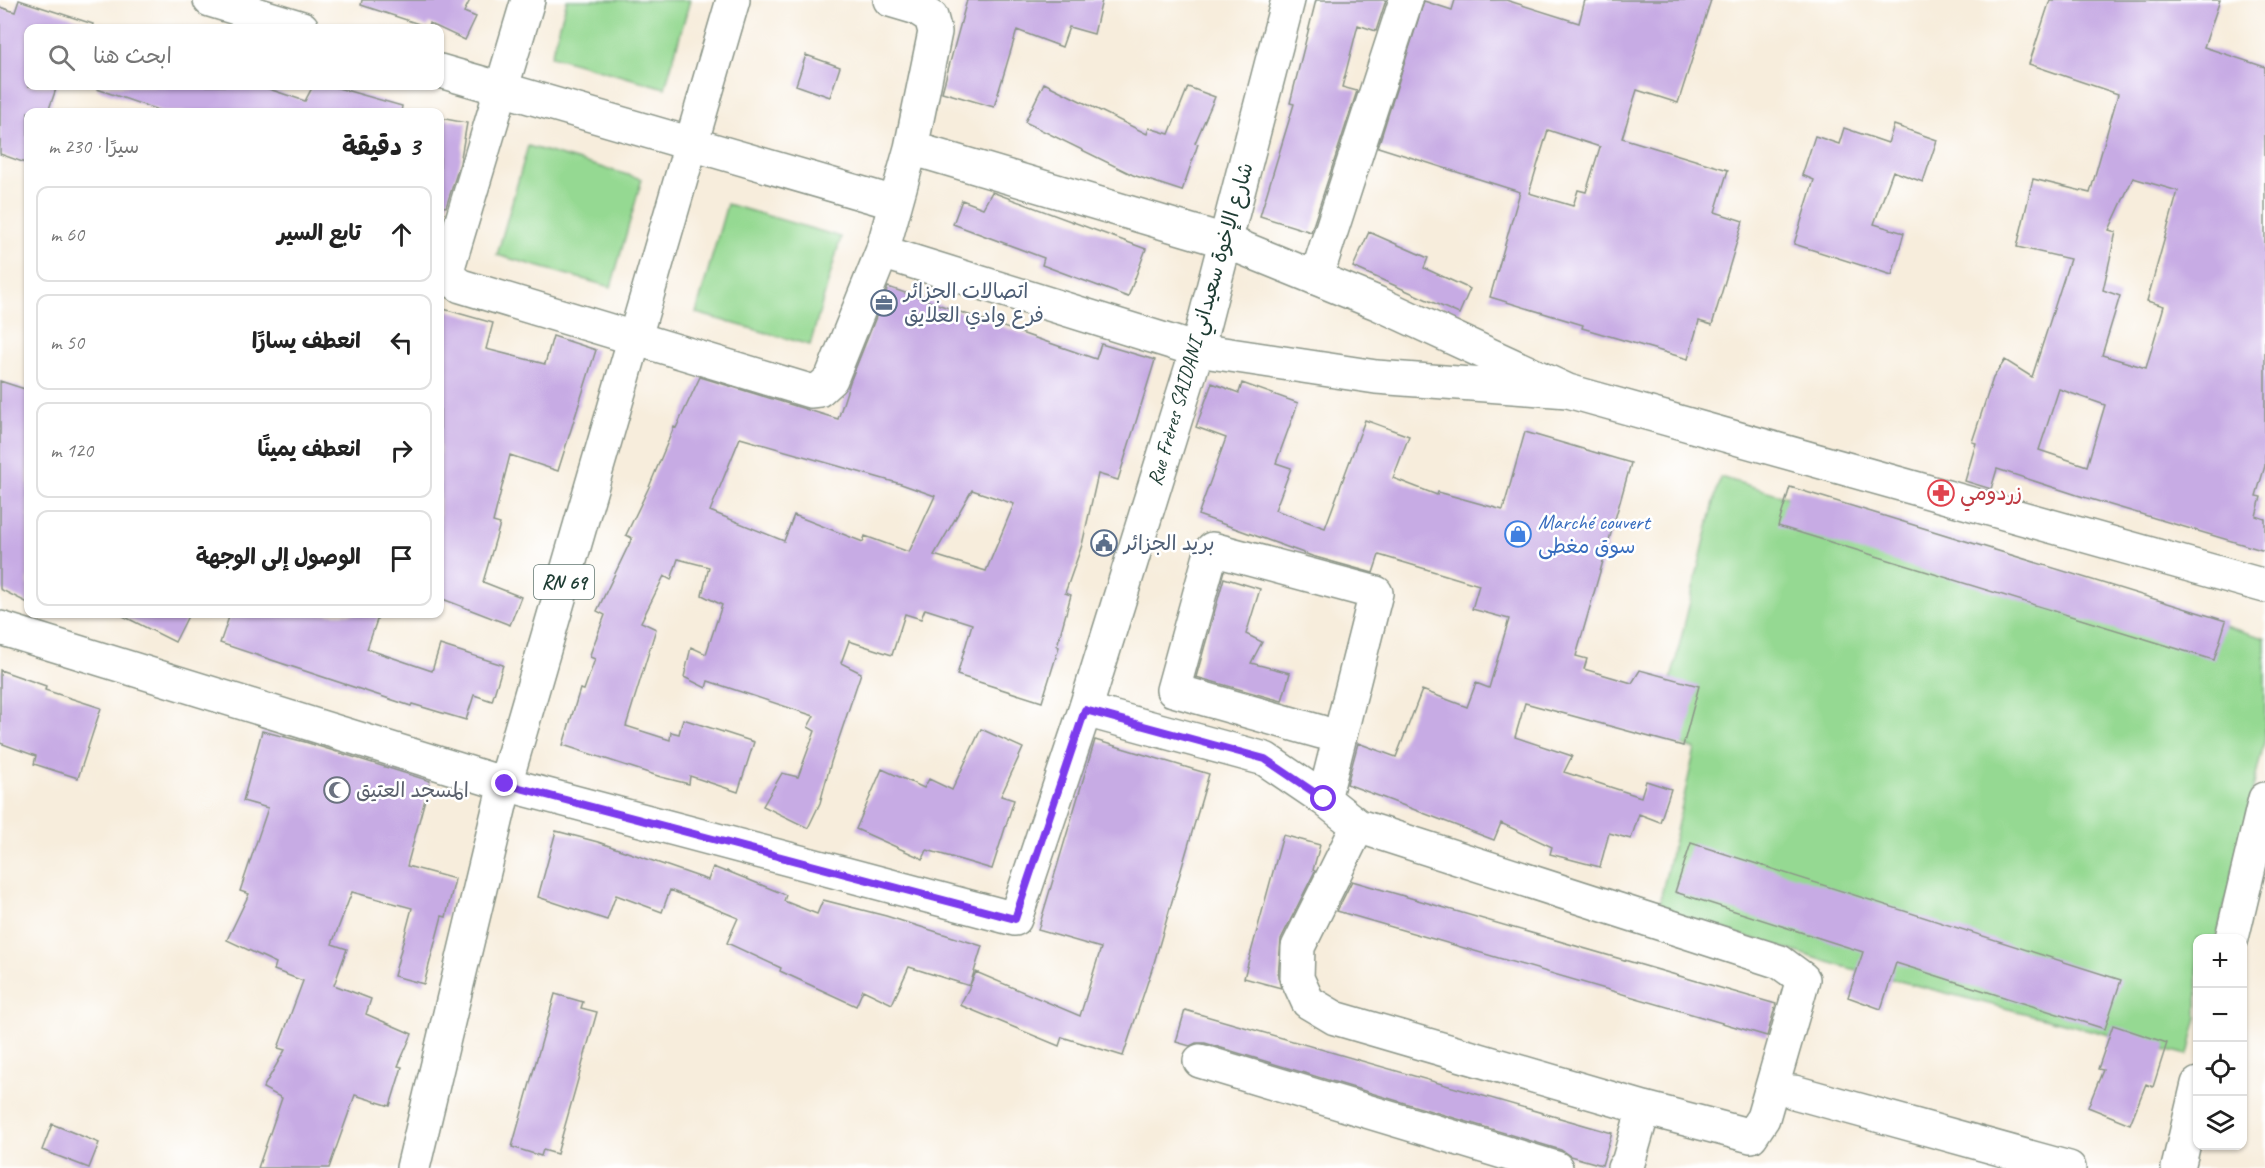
<!DOCTYPE html>
<html lang="ar">
<meta charset="utf-8">
<style>
:root{--surface:#fff;--page:#f6f6f6;--text:#222;--muted:#767676;--line:#e0e0e0}
body{margin:0;font-family:Caveat,"Playpen Sans Arabic",sans-serif;background:var(--page);color:var(--text);direction:rtl}
.controls{position:absolute;right:18px;bottom:18px;display:grid;overflow:hidden;border-radius:12px;box-shadow:0 2px 4px #0004}
.controls button{width:54px;height:54px;display:grid;place-items:center;padding:0;border:0;border-bottom:2px solid var(--line);background:var(--surface);color:var(--text);font:30px sans-serif}
.stop{position:absolute;width:18px;height:18px;margin:-14px;border:4px solid #7c3aed;border-radius:50%;background:#fff}
.stop.end{background:#7c3aed;border-color:#fff;box-shadow:0 2px 6px #0008}
.list{margin:0;padding:0;list-style:none}
h2{display:flex;justify-content:space-between;align-items:center;height:78px;margin:0;padding:0 24px;font-size:26px}
h2 small{font-size:20px;font-weight:400;color:var(--muted)}
.list li{display:grid;grid-template-columns:39px 1fr auto;gap:18px;align-items:center;box-sizing:border-box;height:96px;margin:0 12px 12px;padding:0 12px;border:2px solid var(--line);border-radius:12px}
.list b{display:block;font-size:22px;white-space:nowrap}
.list em{font-size:20px;font-style:normal;color:var(--muted)}
.icon{flex:none;width:33px;height:33px;fill:none;stroke:currentColor;stroke-width:2;stroke-linecap:round;stroke-linejoin:round}
.map{position:relative;flex:none;width:2265px;height:1168px;overflow:hidden;direction:ltr}
.search{position:absolute;background:var(--surface);box-shadow:0 2px 4px #0004;left:24px;top:24px;width:420px;height:66px;display:flex;align-items:center;gap:15px;box-sizing:border-box;padding:0 21px;border-radius:12px;color:var(--muted);font-size:22px}
.panel{position:absolute;background:var(--surface);box-shadow:0 2px 4px #0004;left:24px;top:108px;width:420px;height:510px;border-radius:12px;direction:rtl}
.map>svg:first-child{display:block}
</style>
<div class="map">
<svg width="2265" height="1168" viewBox="0 0 2265 1168">
<rect width="100%" height="100%" fill="#fff"/>
<filter id="ink" filterUnits="userSpaceOnUse"><feTurbulence type="fractalNoise" baseFrequency=".0167" numOctaves="2"/><feDisplacementMap in="SourceGraphic" scale="12" xChannelSelector="R" yChannelSelector="G"/><feConvolveMatrix kernelMatrix="1 2 1 2 8 2 1 2 1" color-interpolation-filters="sRGB"/></filter>
<filter id="wash" filterUnits="userSpaceOnUse"><feTurbulence type="fractalNoise" baseFrequency=".008" numOctaves="4" result="noise"/><feDisplacementMap in="SourceGraphic" scale="24" xChannelSelector="R" yChannelSelector="G"/><feGaussianBlur stdDeviation="1.35" result="paint"/><feColorMatrix in="noise" values="0 0 0 0 0 0 0 0 0 0 0 0 0 0 0 0 0 1.4 0 .05"/><feComposite in="paint" operator="in"/></filter>
<g filter="url(#wash)">
<rect width="100%" height="100%" fill="#f7eddc"/>
<path fill="#95d992" stroke="#5a8b63" stroke-width="1.5" d="M567 0H690L665 88 551 56Z
M528 146 642 179 611 287 497 255Z
M727 204 841 237 810 345 696 313Z
M1720 477 2265 638V739L2217 938H2198L2197 1017 2188 1055 1841 966 1658 909 1695 749 1657 738Z"/>
<g id="blocks">
<path fill="#c7abe4" fill-rule="evenodd" d="M19 0 93 24 92 28H28V86H57L48 112H28V164L0 154V7L15 12Z
M362 0H470L464 12 476 17 465 40 429 23 428 27 361 5Z
M967 0H1102L1094 34 1069 27 1062 47 1017 30 994 107 942 92Z
M1316 0H1386L1376 31 1358 25 1342 87 1357 91 1311 232 1260 216 1294 104 1290 103Z
M1455 0H1506L1579 23 1585 0H1711L1678 103 1637 90 1622 138 1728 170 1715 212 1743 221 1712 325 1699 321 1688 359 1582 328 1583 325 1490 297 1520 192 1378 147 1424 1 1452 10ZM1548 130 1600 147 1586 192 1578 190 1573 206 1529 193Z
M2050 0H2220L2204 47 2265 67V466L2256 496 2261 497 2256 516 2265 519V551L2077 495 1997 469 1991 489 1965 481 1976 443 1972 442 1993 378 2005 360 2032 377 2070 259 2017 247 2033 179 2090 193 2118 94 2029 64ZM2133 178 2178 191 2147 301 2164 306 2146 368 2102 355 2120 296 2103 290 2116 232 2109 230ZM2059 389 2105 405 2087 466 2039 450Z
M806 55 840 67 830 97 796 85Z
M1044 83 1147 134 1149 128 1169 134 1188 87 1215 97 1195 143 1198 144 1182 191 1133 175 1025 122Z
M98 86H260L305 101 313 86H331L402 106 401 112H164L97 89Z
M440 118 467 123 460 163 446 207 440 206Z
M1894 125 1937 140 1923 182 1893 171 1874 224 1904 233 1892 275 1794 244 1814 180 1802 175 1815 136 1839 144 1844 128 1888 143Z
M992 192 1146 249 1128 297 1042 265 1044 258 953 224 962 200 983 208Z
M1369 232 1428 258 1424 268 1470 289 1459 314 1353 267Z
M888 287 1096 359 1101 344 1155 360 1118 480 1098 474 1082 545 1065 593 1071 595 1057 646 1059 647 1042 702 957 675 972 624 925 609 921 619 905 614 892 655 849 641 841 663 861 673 831 762 820 803 808 828 763 806 782 773 798 777 815 731 808 727 814 716 708 681 706 688 684 677 691 647 706 654 722 605 702 595 709 567 678 559 671 580 664 576 641 622 656 629 626 726 670 740 671 732 679 734 683 719 754 742 738 792 690 776 689 784 661 777 563 745 580 689 584 690 595 659 590 657 591 652 605 615 597 611 632 538 626 535 649 487 674 427 676 428 700 377 838 419 850 382ZM740 438 901 484 935 496 909 552 865 536 863 542 794 515 784 541 710 511ZM972 490 1014 504 986 571 934 555Z
M440 308 493 323 486 349 545 364 553 336 596 350 558 471 510 455 493 522 500 524 483 582 521 597 510 625 440 598Z
M0 381 28 390V603L0 589Z
M1212 383 1239 393 1242 383 1298 403 1276 463 1291 468 1275 510 1325 528 1365 420 1409 436 1393 478 1437 495 1438 492 1503 510 1525 432 1631 463 1576 656 1587 659 1584 669 1632 683 1640 670 1699 686 1683 746 1525 703 1515 737 1572 756 1564 772 1641 797 1646 781 1671 789 1660 822 1639 814 1631 839 1609 833 1600 867 1550 854 1552 847 1501 823 1494 840 1347 784 1358 743 1396 757 1422 690 1467 707 1476 683 1489 688 1509 619 1472 609 1479 585 1379 555 1373 573 1312 556 1198 515 1226 438 1196 427Z
M1790 487 2226 621 2214 660 1778 526Z
M1224 578 1260 589 1246 634 1262 642 1251 663 1290 673 1282 701 1196 677Z
M119 614H189L175 642Z
M230 614H379L367 649 432 671 440 645 503 665 492 701 474 695 466 720 412 704 411 706 220 643Z
M0 670 46 686 45 690 101 708 78 778 34 764 36 756 0 743Z
M981 729 1023 748 1001 796 1014 800 992 869 927 850 923 859 856 829 882 769 924 788 929 779 952 790Z
M262 731 305 742 430 781 407 866 455 879 446 917 442 916 424 984 394 976 412 908 352 892 332 944 347 949 334 985 371 999 366 1014 412 1034 398 1066 402 1067 390 1106 355 1095 329 1168H258L282 1098 263 1088 285 1050 278 1048 303 981 274 970 276 963 227 940 249 894 240 891 268 808 243 801Z
M1095 740 1209 774 1154 963 1123 1056 1062 1037 1059 1046 960 1005 970 986 909 967 892 1004 863 990 856 1006 780 971 781 968 727 943 738 918 670 890 662 912 616 895 607 920 538 897 556 831 598 842 708 880 713 867 726 872 727 871 786 895 784 901 817 914 823 900 886 916 982 946 970 985 976 972 1080 1016 1101 948 1038 930Z
M1283 835 1320 845 1313 870 1315 871 1281 939 1278 977 1281 988 1244 978Z
M1691 843 2121 980 2105 1029 1896 963 1881 1009 1848 997 1863 952 1675 892Z
M1352 881 1776 1004 1767 1036 1337 911Z
M555 994 583 1002 581 1008 597 1012 557 1154 543 1150 541 1156 512 1147Z
M1185 1010 1612 1133 1602 1165 1570 1156 1561 1150 1205 1043H1196L1190 1046 1176 1042Z
M2113 1025 2167 1043 2153 1087 2146 1084 2130 1124 2088 1107 2103 1070 2098 1069Z
M52 1124 99 1143 89 1168 42 1150Z"/>
</g>
</g>
<g filter="url(#ink)">
<use href="#blocks" fill-opacity="0" stroke="#8b9588" stroke-width="1.5"/>
<g fill="none" stroke-linecap="round" stroke-linejoin="round">
<g stroke="#8b9588" stroke-width="36">
<path id="street" d="M1316 278 1406 0
M0 628 505 784 1015 919 1085 710 1197 350 1288 0
M1085 710 1265 759 1324 799 1358 826 1780 962 1803 979 1763 1118 1751 1136 1644 1108 1628 1163 1624 1168
M1321 732 1173 690 1212 549 1376 593 1324 799
M1358 826 1298 947 1297 978 1308 1002 1335 1018 1644 1108
M2232 938 2265 799
M1200 1061 1556 1168
M1794 1092 2069 1168
M2178 1168 2198 1084"/>
</g>
<g stroke="#8b9588" stroke-width="36">
<path id="secondary" d="M210 0 302 28
M528 0 449 264C448 276 451 280 461 286L810 391 819 390 831 379 882 252
M890 0 917 8 931 17 935 32 911 148
M440 71 895 203
M1568 391 1376 377 1197 350 882 252 911 148 1225 241 1377 303 1568 391 2265 586"/>
</g>
<g stroke="#8b9588" stroke-width="36">
<path id="primary" d="M413 1168 505 784 733 0"/>
</g>
<use href="#street" stroke="#fff" stroke-width="33"/>
<use href="#secondary" stroke="#fff" stroke-width="33"/>
<use href="#primary" stroke="#fff" stroke-width="33"/>
</g>
</g>
<g fill="none" stroke-linecap="round" stroke-linejoin="round" filter="url(#ink)">
<path stroke="#7c3aed" stroke-width="8" d="M505 784 1015 919 1085 710 1265 759 1324 799"/>
</g>
<defs>
<g id="office-ring" transform="scale(1.35)"><circle r="9.5" fill="#fff" stroke="#5c6f8a" stroke-width="1.5"/><path d="M-6-3h4V-5.5h4V-3h4V5H-6ZM-1-4.5V-3h2v-1.5ZM-6 0V1H6V0Z" fill="#5c6f8a"/></g>
<g id="pharmacy-ring" transform="scale(1.35)"><circle r="9.5" fill="#fff" stroke="#e0444e" stroke-width="1.5"/><path d="M-2-6h4v4h4v4h-4v4h-4v-4h-4v-4h4Z" fill="#e0444e"/></g>
<g id="shop-ring" transform="scale(1.35)"><circle r="9.5" fill="#fff" stroke="#3f7fe0" stroke-width="1.5"/><path d="M-5-2.5h2.3a2.7 3.5 0 0 1 5.4 0H5L5.5 6h-11ZM-1.5-2.5h3a1.5 2.3 0 0 0-3 0Z" fill="#3f7fe0"/></g>
<g id="civic-ring" transform="scale(1.35)"><circle r="9.5" fill="#fff" stroke="#5c6f8a" stroke-width="1.5"/><path d="M-.6-6.5H3V-4.5H.6V-3L4-1V1h2V6H-6V1h2V-1L-.6-3ZM-1.2 2.5V6h2.4V2.5Z" fill="#5c6f8a"/></g>
<g id="mosque-ring" transform="scale(1.35)"><circle r="9.5" fill="#fff" stroke="#6b7280" stroke-width="1.5"/><path d="M3.5-4.9A6 6 0 1 0 3.5 4.9A5 5 0 1 1 3.5-4.9Z" fill="#6b7280"/></g>
</defs>
<g fill-rule="evenodd">
<use href="#office-ring" x="884" y="303"/>
<use href="#pharmacy-ring" x="1941" y="493"/>
<use href="#shop-ring" x="1518" y="534"/>
<use href="#civic-ring" x="1104" y="543"/>
<use href="#mosque-ring" x="337" y="790"/>
</g>
<g text-anchor="middle" dominant-baseline="central" stroke-width="5" stroke-linejoin="round" paint-order="stroke">
<rect fill="#fff" stroke="#627771" stroke-width="1.5" x="534" y="565" width="60" height="34" rx="4.5"/>
<g font-size="20" font-weight="bold" fill="#1f3d34">
<text x="564" y="582">RN 69</text>
</g>
<g font-size="21" fill="#4e5e75" stroke="#fff" text-anchor="start">
<text x="904" y="291">اتصالات الجزائر<tspan x="904" dy="24">فرع وادي العلايق</tspan></text>
<text x="1124" y="543">بريد الجزائر</text>
</g>
<g font-size="21" fill="#1f3d34" stroke="#fff">
<text transform="translate(1200 324) rotate(-74)">Rue Frères SAIDANI شارع الإخوة سعيداني</text>
</g>
<g font-size="21" fill="#be3a42" stroke="#fff" text-anchor="start">
<text x="1960" y="493">زردومي</text>
</g>
<g font-size="21" fill="#366cbe" stroke="#fff" text-anchor="start">
<text x="1538" y="522">Marché couvert<tspan x="1538" dy="24">سوق مغطى</tspan></text>
</g>
<g font-size="21" fill="#5b616d" stroke="#fff" text-anchor="start">
<text x="356" y="790">المسجد العتيق</text>
</g>
</g>
</svg>
<div class="controls">
<button>+</button>
<button>−</button>
<button><svg class="icon" aria-label="locate" viewBox="0 0 24 24"><circle cx="12" cy="12" r="6"/><path d="M12 2v4M12 18v4M2 12h4M18 12h4"/></svg></button>
<button><svg class="icon" aria-label="layers" viewBox="0 0 24 24"><path d="M12 4l9 5-9 5-9-5zM3 14l9 5 9-5"/></svg></button>
</div>
<div class="stop" style="left:1324px;top:799px"></div>
<div class="stop end" style="left:505px;top:784px"></div>
<div class="search"><svg class="icon" aria-label="search" viewBox="0 0 24 24"><circle cx="10" cy="10" r="6"/><path d="M15 15l6 6"/></svg>ابحث هنا</div>
<section class="panel">
<h2>3 دقيقة<small>سيرًا · 230 m</small></h2>
<ul class="list">
<li><svg class="icon" aria-label="ahead" viewBox="0 0 24 24"><path d="M12 20V5M6 11l6-6 6 6"/></svg><div><b>تابع السير</b></div><em>60 m</em></li>
<li><svg class="icon" aria-label="left" viewBox="0 0 24 24"><path d="M17 20v-9H6M10 6l-5 5 5 5"/></svg><div><b>انعطف يسارًا</b></div><em>50 m</em></li>
<li><svg class="icon" aria-label="right" viewBox="0 0 24 24"><path d="M7 20v-9h11M14 6l5 5-5 5"/></svg><div><b>انعطف يمينًا</b></div><em>120 m</em></li>
<li><svg class="icon" aria-label="arrive" viewBox="0 0 24 24"><path d="M6 21V4h12l-3 4 3 4H6"/></svg><div><b>الوصول إلى الوجهة</b></div></li>
</ul>
</section>
</div>
